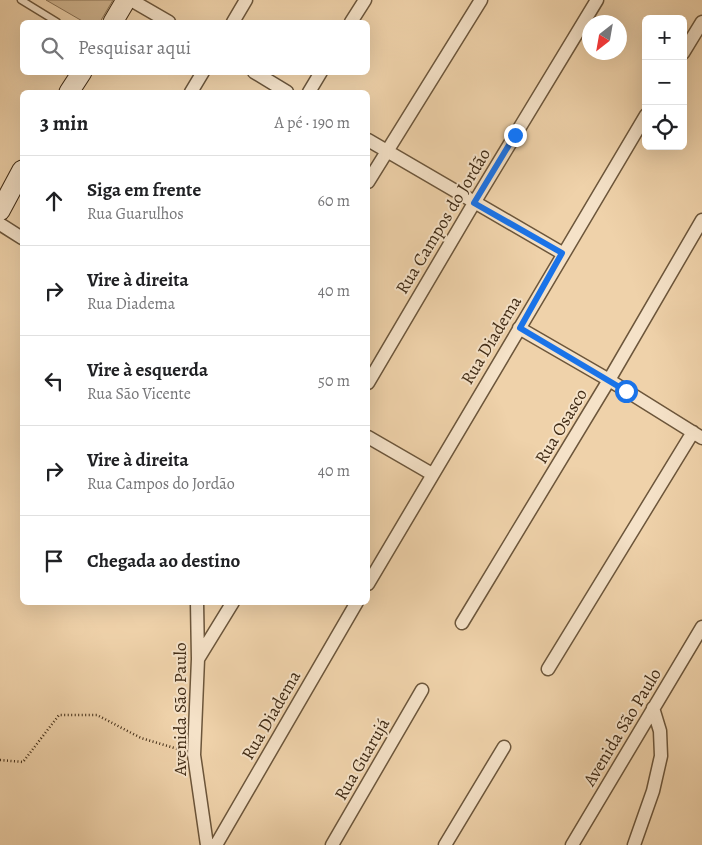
<!DOCTYPE html>
<html lang="pt">
<meta charset="utf-8">
<style>
:root{--surface:#fff;--page:#f6f6f6;--text:#202124;--muted:#757577;--line:#e0e0e0}
body{margin:0;font-family:Alegreya,serif;background:var(--page);color:var(--text)}
.controls{position:absolute;right:15px;top:15px;display:grid;overflow:hidden;border-radius:8px;box-shadow:0 5px 20px #0002}
.controls button{width:45px;height:45px;display:grid;place-items:center;padding:0;border:0;border-bottom:1px solid var(--line);background:var(--surface);color:var(--text);font:25px sans-serif}
.compass{position:absolute;left:582px;top:15px;width:45px;height:45px;border-radius:50%;background:var(--surface);box-shadow:0 5px 20px #0002;rotate:211deg}
.stop{position:absolute;width:15px;height:15px;margin:-11px;border:4px solid #1a73e8;border-radius:50%;background:#fff}
.stop.end{background:#1a73e8;border-color:#fff;box-shadow:0 1px 5px #0008}
.list{margin:0;padding:0;list-style:none}
h2{display:flex;justify-content:space-between;align-items:center;height:65px;margin:0;padding:0 20px;font-size:21px}
h2 small{font-size:16px;font-weight:400;color:var(--muted)}
.list li{display:grid;grid-template-columns:32px 1fr auto;gap:15px;align-items:center;box-sizing:border-box;height:90px;padding:0 20px;border-top:1px solid var(--line)}
.list b{display:block;font-size:19px;white-space:nowrap}
.list p{margin:0;font-size:16px;white-space:nowrap;color:var(--muted)}
.list em{font-size:16px;font-style:normal;color:var(--muted)}
.icon{flex:none;width:28px;height:28px;fill:none;stroke:currentColor;stroke-width:2;stroke-linecap:round;stroke-linejoin:round}
.map{position:relative;flex:none;width:702px;height:845px;overflow:hidden}
.search{position:absolute;background:var(--surface);box-shadow:0 5px 20px #0002;left:20px;top:20px;width:350px;height:55px;display:flex;align-items:center;gap:12px;box-sizing:border-box;padding:0 18px;border-radius:8px;color:var(--muted);font-size:19px}
.panel{position:absolute;background:var(--surface);box-shadow:0 5px 20px #0002;left:20px;top:90px;width:350px;height:515px;border-radius:8px}
.map>svg:first-child{display:block}
</style>
<div class="map">
<svg width="702" height="845" viewBox="0 0 702 845">
<rect width="100%" height="100%" fill="#efd2aa"/>
<filter id="stains"><feTurbulence type="fractalNoise" baseFrequency=".004" numOctaves="4"/><feColorMatrix values="0 0 0 0 .2 0 0 0 0 .09 0 0 0 0 .02 0 0 0 .5 -.17"/></filter>
<radialGradient id="worn" r=".72"><stop offset=".6" stop-color="#630" stop-opacity="0"/><stop offset="1" stop-color="#630" stop-opacity=".3"/></radialGradient>
<path fill="#d1b691" stroke="#897154" d="M46 0H113L100 22H84Z"/>
<g fill="none" stroke-linecap="round" stroke-linejoin="round">
<g stroke="#6c563b" stroke-width="9">
<path id="lane" d="M21 0 57 22"/>
</g>
<g stroke="#6c563b" stroke-width="15">
<path id="street" d="M131 0 169 22
M233 22 246 0
M351 22 365 0
M683 53 702 22
M254 72 287 92
M191 92 203 72
M309 92 321 72
M368 140 562 253
M368 182 481 0
M0 224 22 238
M519 328 609 380 702 438
M368 383 474 203 597 0
M368 437 432 474
M368 584 646 115
M197 602 198 659 194 755 207 845
M462 623 609 380 702 220
M198 659 233 602
M548 669 693 432
M216 845 357 602
M332 845 422 690
M445 845 504 747
M572 845 702 627
M634 845 653 791 661 756 660 731 653 708"/>
</g>
<g stroke="#412c16" stroke-width="21">
<path id="secondary" d="M113 22 126 0
M69 92 82 72
M0 211 22 170"/>
</g>
<path stroke="#412c16" stroke-width="2.5" stroke-dasharray="1 2.5" stroke-linecap="butt" d="M0 760 23 762 59 715H97L141 738 181 750"/>
<use href="#lane" stroke="#f5e2c8" stroke-width="6"/>
<use href="#street" stroke="#f5e2c8" stroke-width="12"/>
<use href="#secondary" stroke="#f5e2c8" stroke-width="19"/>
</g>
<g fill="none" stroke-linecap="round" stroke-linejoin="round">
<path stroke="#1a73e8" stroke-width="6" d="M515 135 474 203 562 253 520 328 626 391"/>
</g>
<g text-anchor="middle" dominant-baseline="central" stroke-width="4" stroke-linejoin="round" paint-order="stroke">
<g font-size="18" fill="#412c16" stroke="#f5e2c8">
<text transform="translate(443 221) rotate(-59)">Rua Campos do Jordão</text>
<text transform="translate(491 340) rotate(-59)">Rua Diadema</text>
<text transform="translate(561 426) rotate(-59)">Rua Osasco</text>
<text transform="translate(180 709) rotate(-90)">Avenida São Paulo</text>
<text transform="translate(271 715) rotate(-60)">Rua Diadema</text>
<text transform="translate(622 727) rotate(-59)">Avenida São Paulo</text>
<text transform="translate(362 759) rotate(-60)">Rua Guarujá</text>
</g>
</g>
<rect width="100%" height="100%" filter="url(#stains)"/>
<rect width="100%" height="100%" fill="url(#worn)"/>
</svg>
<div class="controls">
<button>+</button>
<button>−</button>
<button><svg class="icon" aria-label="locate" viewBox="0 0 24 24"><circle cx="12" cy="12" r="6"/><path d="M12 2v4M12 18v4M2 12h4M18 12h4"/></svg></button>
</div>
<svg class="compass" viewBox="-18 -18 36 36"><path d="M0-13l5 13h-10z" fill="#e53935"/><path d="M0 13l5-13h-10z" fill="#757577"/></svg>
<div class="stop" style="left:626px;top:391px"></div>
<div class="stop end" style="left:515px;top:135px"></div>
<div class="search"><svg class="icon" aria-label="search" viewBox="0 0 24 24"><circle cx="10" cy="10" r="6"/><path d="M15 15l6 6"/></svg>Pesquisar aqui</div>
<section class="panel">
<h2>3 min<small>A pé · 190 m</small></h2>
<ul class="list">
<li><svg class="icon" aria-label="ahead" viewBox="0 0 24 24"><path d="M12 20V5M6 11l6-6 6 6"/></svg><div><b>Siga em frente</b><p>Rua Guarulhos</p></div><em>60 m</em></li>
<li><svg class="icon" aria-label="right" viewBox="0 0 24 24"><path d="M7 20v-9h11M14 6l5 5-5 5"/></svg><div><b>Vire à direita</b><p>Rua Diadema</p></div><em>40 m</em></li>
<li><svg class="icon" aria-label="left" viewBox="0 0 24 24"><path d="M17 20v-9H6M10 6l-5 5 5 5"/></svg><div><b>Vire à esquerda</b><p>Rua São Vicente</p></div><em>50 m</em></li>
<li><svg class="icon" aria-label="right" viewBox="0 0 24 24"><path d="M7 20v-9h11M14 6l5 5-5 5"/></svg><div><b>Vire à direita</b><p>Rua Campos do Jordão</p></div><em>40 m</em></li>
<li><svg class="icon" aria-label="arrive" viewBox="0 0 24 24"><path d="M6 21V4h12l-3 4 3 4H6"/></svg><div><b>Chegada ao destino</b></div></li>
</ul>
</section>
</div>
